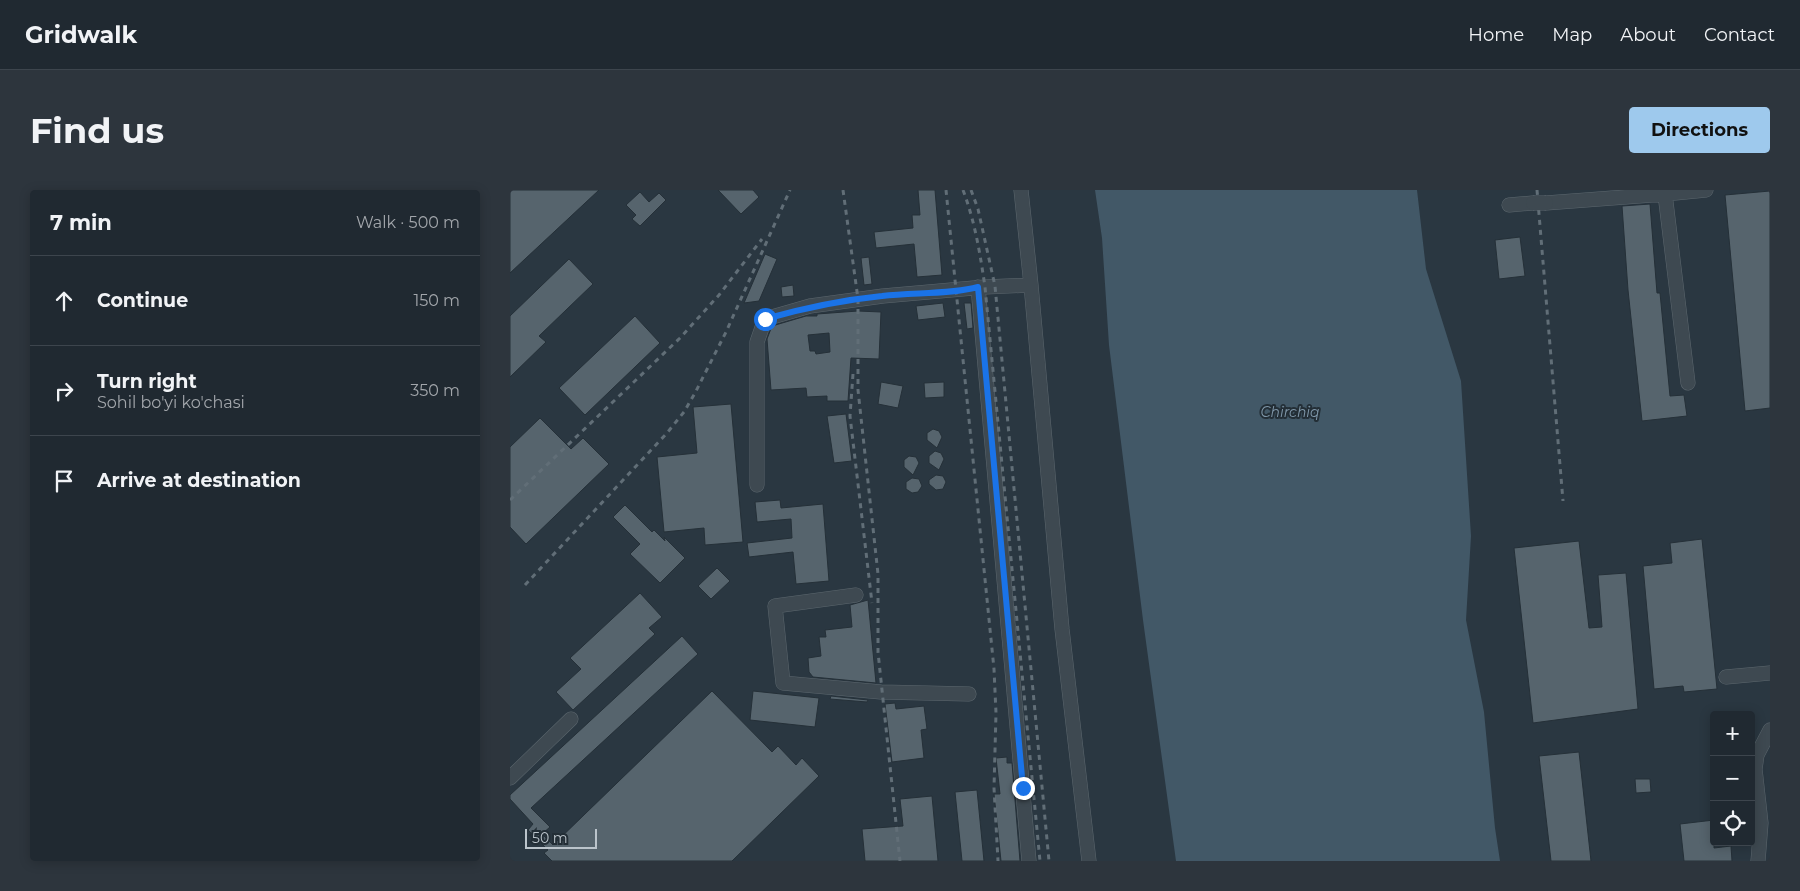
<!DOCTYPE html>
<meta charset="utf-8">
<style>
:root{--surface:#202931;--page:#2d353d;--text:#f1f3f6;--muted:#a2a6ab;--line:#3d454d;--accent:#9ec9ed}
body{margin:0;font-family:Montserrat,sans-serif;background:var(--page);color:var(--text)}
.controls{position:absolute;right:15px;bottom:15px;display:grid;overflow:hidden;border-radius:5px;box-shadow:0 2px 12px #0003}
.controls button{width:45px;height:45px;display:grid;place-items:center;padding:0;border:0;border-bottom:1px solid var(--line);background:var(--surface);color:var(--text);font:25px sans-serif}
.scale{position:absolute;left:15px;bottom:12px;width:72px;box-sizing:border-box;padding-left:5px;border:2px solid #bbc4cb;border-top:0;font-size:14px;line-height:18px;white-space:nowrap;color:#bbc4cb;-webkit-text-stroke:4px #232e36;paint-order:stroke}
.stop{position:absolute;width:15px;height:15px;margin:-11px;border:4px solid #1a73e8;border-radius:50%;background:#fff}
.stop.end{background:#1a73e8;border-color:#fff;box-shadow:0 1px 5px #0008}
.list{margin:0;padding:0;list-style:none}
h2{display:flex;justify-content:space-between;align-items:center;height:65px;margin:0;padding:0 20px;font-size:21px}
h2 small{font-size:16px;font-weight:400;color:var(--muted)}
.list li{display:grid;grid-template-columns:32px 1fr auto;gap:15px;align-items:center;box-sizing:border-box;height:90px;padding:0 20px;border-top:1px solid var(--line)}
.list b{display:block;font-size:19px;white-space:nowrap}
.list p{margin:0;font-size:16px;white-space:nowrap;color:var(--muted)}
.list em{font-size:16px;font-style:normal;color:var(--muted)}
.icon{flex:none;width:28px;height:28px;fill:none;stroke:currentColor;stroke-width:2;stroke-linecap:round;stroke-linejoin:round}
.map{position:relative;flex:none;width:1260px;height:671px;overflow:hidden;border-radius:5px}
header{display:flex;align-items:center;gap:30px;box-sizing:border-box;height:70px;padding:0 25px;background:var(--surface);border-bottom:1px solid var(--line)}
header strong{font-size:24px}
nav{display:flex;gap:28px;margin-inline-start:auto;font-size:18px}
.intro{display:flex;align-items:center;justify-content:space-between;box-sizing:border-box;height:120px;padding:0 30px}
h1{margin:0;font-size:35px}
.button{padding:12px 22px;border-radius:5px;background:var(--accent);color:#111;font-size:18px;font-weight:700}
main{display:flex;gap:30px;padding:0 30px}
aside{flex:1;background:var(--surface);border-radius:5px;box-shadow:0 2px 12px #0003}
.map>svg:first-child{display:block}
</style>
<header>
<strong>Gridwalk</strong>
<nav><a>Home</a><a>Map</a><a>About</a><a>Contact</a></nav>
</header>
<div class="intro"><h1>Find us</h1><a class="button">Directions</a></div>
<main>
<aside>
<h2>7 min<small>Walk · 500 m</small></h2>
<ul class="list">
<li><svg class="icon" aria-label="ahead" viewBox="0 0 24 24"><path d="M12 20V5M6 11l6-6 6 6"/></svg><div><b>Continue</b></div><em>150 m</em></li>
<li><svg class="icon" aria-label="right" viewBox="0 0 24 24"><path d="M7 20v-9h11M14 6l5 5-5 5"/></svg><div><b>Turn right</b><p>Sohil bo'yi ko'chasi</p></div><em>350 m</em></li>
<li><svg class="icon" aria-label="arrive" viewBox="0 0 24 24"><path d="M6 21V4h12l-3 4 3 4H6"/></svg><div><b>Arrive at destination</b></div></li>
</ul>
</aside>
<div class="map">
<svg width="1260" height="671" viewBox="0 0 1260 671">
<rect width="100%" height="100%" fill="#2a3741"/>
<path fill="#425867" d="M585 0H907L916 79 951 191 961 346 956 430 974 522 985 638 990 671H666L633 430 599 155 592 48Z"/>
<path fill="#56646d" stroke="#253038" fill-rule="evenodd" d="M0 0H89L0 83Z
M208 0H243L249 7 231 24Z
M408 0H425L432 85 407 87 404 54 366 58 364 42 403 38 402 25H410Z
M1260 1V218L1235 221 1215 5Z
M130 2 139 12 149 3 156 10 130 36 122 29 126 25 116 15Z
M1140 14 1147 103H1150L1160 206 1174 205 1177 226 1132 231 1118 100 1112 16Z
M1010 47 1015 86 989 89 985 50Z
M255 64 267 69 249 111 234 113Z
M359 67 362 94 354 95 351 68Z
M59 69 83 94 29 146 36 152 0 187V126Z
M283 95 284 106 272 107 271 97Z
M433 113 435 127 408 130 406 116Z
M454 113H461L463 138 457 139Z
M348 121 371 122 369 169 341 168 338 211H317V206L297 207 296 198 261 200 257 149 262 136 296 126H307V124ZM319 143 320 162 306 164 305 161H300L298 145Z
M125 126 150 153 75 225 49 198Z
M371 192 393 196 388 218 368 214Z
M434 192V207L415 208 414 193Z
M221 214 233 352 195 355 194 338 154 342 147 267 187 263 183 217Z
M336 224 342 271 324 273 317 226Z
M30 228 61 259 73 248 99 274 16 354 0 337V257Z
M423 239 429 241 432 247 427 258 417 250V243Z
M425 261 431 263 434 269 429 280 419 273V266Z
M399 266 406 267 409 273 403 285 394 277V270Z
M426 285 433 286 436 292 433 299 426 300 419 294V290Z
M402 288 409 289 412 296 408 302 402 303 396 299V292Z
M270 310 271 318 313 314 319 391 286 394 283 362 239 367 237 353 282 348 281 329 247 332 245 312Z
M115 315 142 342 144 340 155 351 154 347 175 368 150 393 120 364 130 354 103 327Z
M1192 349 1207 499 1174 502 1173 496 1144 499 1133 376 1162 373 1160 353Z
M1069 351 1079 438 1092 437 1088 385 1116 383 1128 519 1023 533 1004 358Z
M207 378 220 391 201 409 188 396Z
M130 403 152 427 139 438 145 444 63 520 46 502 71 479 60 468Z
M358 410 366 493 303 487 299 482 298 468 311 466 309 447H316L315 440 342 437 340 415Z
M172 446 188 464 21 618 40 637 32 644 43 655 202 501 262 562 268 556 286 575 292 568 309 586 222 671H42L34 663 38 660 18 640 23 634 0 609V605Z
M243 501 309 508 305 537 240 530Z
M321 506 358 510 357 512 320 509Z
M385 513 386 519 414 516 417 539 411 540 414 568 382 572 375 514Z
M1069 562 1081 671H1041L1029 566Z
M497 567V573H502L510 671H491L484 604H490L486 568Z
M1125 589H1140L1141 602 1126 603Z
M467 600 474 671H452L445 602Z
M422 606 428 671H355L352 639 393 636 390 609Z
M1204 630V658L1221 656 1222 671H1174L1170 634Z"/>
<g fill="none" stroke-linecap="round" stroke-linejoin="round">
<g stroke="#5c676e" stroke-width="15">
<path id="minor" d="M511 0 521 95 552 439 579 671
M1036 13 1155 4
M999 15 1023 13
M468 97 519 671
M1178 193 1155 4 1196 0
M247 295V152L255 129 300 116 373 106 475 97 521 95
M346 405 265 416 273 493 371 502 459 504
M1216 487 1260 483
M0 588 61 529
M1248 671 1251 633 1245 579 1247 565 1260 540"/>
</g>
<use href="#minor" stroke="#3e4951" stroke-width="14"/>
<path stroke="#616e77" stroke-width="3" stroke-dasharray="5 5" stroke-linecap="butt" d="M333 0 348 109V200L368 384V462L390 671
M436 0 484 479 486 523 484 598 488 671
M453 0C465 32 470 63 475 97L530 671
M461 0 468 19 485 96 539 671
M1027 0 1053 311
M343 184 340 226 362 413
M0 310 170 148 209 105 252 49
M15 395 157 243 174 222 185 203 216 142 280 0"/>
<g stroke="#5c676e" stroke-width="15" stroke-linecap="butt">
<path id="minor-bridge" d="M1023 13H1036"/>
</g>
<use href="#minor-bridge" stroke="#3e4951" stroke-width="14"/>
</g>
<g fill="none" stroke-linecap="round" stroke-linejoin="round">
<path stroke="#1a73e8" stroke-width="6" d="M255 129C294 118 332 110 372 106 403 102 437 105 468 97L513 598"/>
</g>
<g text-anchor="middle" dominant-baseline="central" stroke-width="4" stroke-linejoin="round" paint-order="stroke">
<g font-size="14" font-style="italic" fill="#8098aa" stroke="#232e36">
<text x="780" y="222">Chirchiq</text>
</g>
</g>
</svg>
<div class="controls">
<button>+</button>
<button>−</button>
<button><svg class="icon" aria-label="locate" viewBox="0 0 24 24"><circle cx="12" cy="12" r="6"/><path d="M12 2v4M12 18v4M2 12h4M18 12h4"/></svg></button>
</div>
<div class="scale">50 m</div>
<div class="stop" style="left:255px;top:129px"></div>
<div class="stop end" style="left:513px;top:598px"></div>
</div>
</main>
